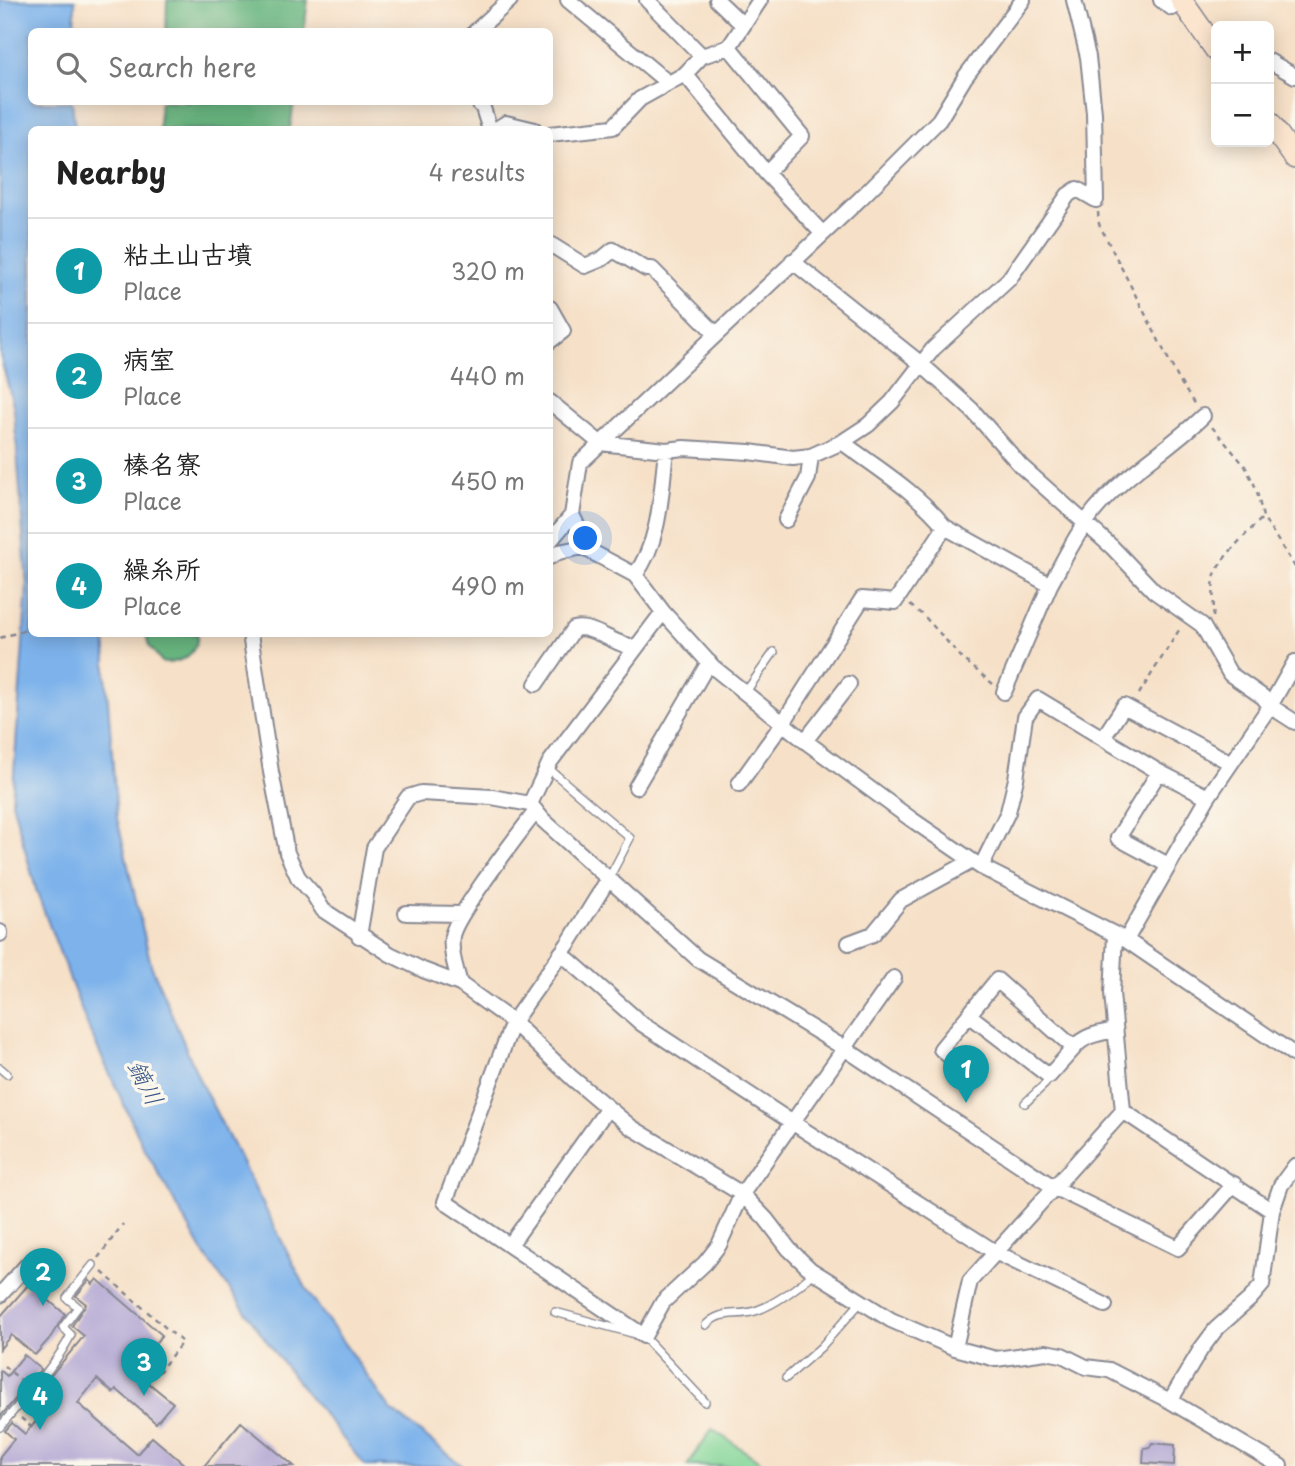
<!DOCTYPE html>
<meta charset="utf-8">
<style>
:root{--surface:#fff;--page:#f6f6f6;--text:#222;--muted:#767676;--line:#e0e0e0;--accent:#d1495b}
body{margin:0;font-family:"Playpen Sans","Klee One",sans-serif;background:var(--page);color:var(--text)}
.controls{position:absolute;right:21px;top:21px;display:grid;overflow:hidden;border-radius:10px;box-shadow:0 4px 18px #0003}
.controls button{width:63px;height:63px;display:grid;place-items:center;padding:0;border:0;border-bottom:2px solid var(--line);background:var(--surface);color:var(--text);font:35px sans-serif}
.you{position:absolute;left:586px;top:539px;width:24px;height:24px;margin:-18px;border:5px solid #fff;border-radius:50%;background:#1a73e8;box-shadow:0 0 0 10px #1a73e833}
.badge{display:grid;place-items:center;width:46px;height:46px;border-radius:50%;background:var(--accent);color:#fff;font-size:23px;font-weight:700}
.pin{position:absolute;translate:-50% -58px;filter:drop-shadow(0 2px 4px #0008)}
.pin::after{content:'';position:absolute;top:37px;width:24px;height:21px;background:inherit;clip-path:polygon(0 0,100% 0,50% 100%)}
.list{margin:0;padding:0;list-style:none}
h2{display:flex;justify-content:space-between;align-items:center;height:91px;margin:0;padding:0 28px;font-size:30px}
h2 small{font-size:23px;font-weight:400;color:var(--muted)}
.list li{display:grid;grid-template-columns:46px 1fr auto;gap:21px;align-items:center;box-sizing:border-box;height:105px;padding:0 28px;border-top:2px solid var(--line)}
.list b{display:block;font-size:26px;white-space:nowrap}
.list p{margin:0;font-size:23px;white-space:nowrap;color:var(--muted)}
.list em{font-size:23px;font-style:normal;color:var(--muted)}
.icon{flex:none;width:38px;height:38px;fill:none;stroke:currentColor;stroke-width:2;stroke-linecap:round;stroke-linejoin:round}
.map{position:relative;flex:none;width:1295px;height:1466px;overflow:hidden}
.search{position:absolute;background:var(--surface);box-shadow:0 4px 18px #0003;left:28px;top:28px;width:525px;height:77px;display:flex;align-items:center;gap:18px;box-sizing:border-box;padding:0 24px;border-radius:10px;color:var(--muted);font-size:26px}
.panel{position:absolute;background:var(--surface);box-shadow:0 4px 18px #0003;left:28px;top:126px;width:525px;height:511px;border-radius:10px}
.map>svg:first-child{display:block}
</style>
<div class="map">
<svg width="1295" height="1466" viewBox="0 0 1295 1466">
<rect width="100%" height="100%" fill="#fbf7ec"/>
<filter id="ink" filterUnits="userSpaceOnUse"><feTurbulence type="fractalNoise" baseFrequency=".0143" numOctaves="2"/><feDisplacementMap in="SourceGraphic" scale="14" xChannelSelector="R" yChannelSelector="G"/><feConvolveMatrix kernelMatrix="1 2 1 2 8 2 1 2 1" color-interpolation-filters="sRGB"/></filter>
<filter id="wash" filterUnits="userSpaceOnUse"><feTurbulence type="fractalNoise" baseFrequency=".00686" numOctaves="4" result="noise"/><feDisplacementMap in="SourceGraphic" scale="28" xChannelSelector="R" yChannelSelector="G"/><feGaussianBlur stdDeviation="1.57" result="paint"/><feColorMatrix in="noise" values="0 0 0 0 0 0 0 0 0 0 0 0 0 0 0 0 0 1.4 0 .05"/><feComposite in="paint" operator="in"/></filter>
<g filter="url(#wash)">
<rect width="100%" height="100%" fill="#f6e0c7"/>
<path fill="#82d597" stroke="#4e827a" stroke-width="2" d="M712 1429 767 1466H687Z"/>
<path fill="#69b680" stroke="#42726f" stroke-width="2" d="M167 0H308L304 31 166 32Z
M160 102H294L290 129 159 130Z
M146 634H198C197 655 182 663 163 663L149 646Z"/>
<path fill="#7db2eb" stroke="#4c70a4" stroke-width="2" d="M0 0H75L74 31 32 32V102H72L75 129 32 130V634H106V675L117 818 151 965 200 1081 308 1292 391 1410 463 1466H365L278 1357 203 1252 144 1148 88 1027 37 893 12 802 27 586 14 408 0 355Z"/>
<g id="blocks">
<path fill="#b4a9d4" d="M97 1279 162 1335 133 1370 173 1403 156 1423 116 1389 113 1393 97 1379 78 1403 137 1454 152 1437 186 1466H0V1456L14 1439 5 1431 12 1423 25 1434 48 1408 34 1396 84 1336 72 1326 86 1304 76 1296 89 1280 93 1284Z
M29 1284 65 1314 50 1338 35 1355 11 1335 0 1349V1317Z
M24 1355 41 1369 0 1417V1370L7 1376Z
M241 1422 294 1466H204Z
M1152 1443 1175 1445 1174 1465 1143 1463 1144 1448 1150 1447Z"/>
</g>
</g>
<g filter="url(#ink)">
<use href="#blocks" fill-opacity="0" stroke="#888892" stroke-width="2"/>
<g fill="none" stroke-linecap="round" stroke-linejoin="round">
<g stroke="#888892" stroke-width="10">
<path id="lane" d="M745 693 774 652
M548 768 630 838 609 878
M0 1068 7 1074
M1025 1103 1045 1084 1049 1076
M555 1312 632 1333
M706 1325C722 1308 738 1318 758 1310 779 1302 798 1287 814 1273
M643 1336 705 1402
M786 1378 821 1347 861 1302
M0 1427C24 1397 53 1370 71 1335L63 1327 78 1307 67 1298 93 1265"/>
</g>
<g stroke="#888892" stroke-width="18">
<path id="street" d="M568 0 667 82
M647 0 702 56
M717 0 743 25
M1074 0 1088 57 1094 113 1096 200
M1161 0 1172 8
M475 32 510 0
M729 47 802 136 766 173
M1269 61 1295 76
M685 74 766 173 822 233
M478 102 483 108 490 130
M495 130 506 123 535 130
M550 134 613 127 640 99 685 74 702 56 729 47 760 0
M550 244 585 266 602 259 613 250 646 269H652L715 333
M792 261 920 363 972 410 1021 466 1112 547 1154 591 1202 625 1230 674 1263 697 1270 706 1295 722
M550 308 563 331 550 341
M550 402 600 443 666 450 684 448 749 452 793 458 811 456 842 442 868 425 892 402 933 349 1009 279 1068 195 1077 189 1096 200
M572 515 590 551 635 575 663 612 713 667 805 741 911 819 981 867 1126 940 1295 1055
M786 520 808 478 811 456
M945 527 1050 585 1004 692
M550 541 572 515 580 463 861 198 939 120 965 77 1023 0
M550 557 559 552 588 546
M635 575C661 540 661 492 666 450
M1050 585C1064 560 1077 532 1095 510 1126 473 1169 449 1203 416
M250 634 271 772 287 853 298 877 313 894 323 910 390 954 423 970 460 984 513 1022 572 1078 631 1127 742 1194 766 1219 789 1249 811 1270 891 1320 955 1348 996 1359 1046 1352 1062 1355 1086 1367 1109 1370 1170 1401 1280 1466
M536 684 574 629C593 624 614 646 636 647
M1103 738 1124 706 1231 763
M805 741 849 684
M1159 772 1118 838 1168 865
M739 784 783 723 862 599 895 602 945 527C917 492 877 468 842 442
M636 787 709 662
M530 804 550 762 663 612
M981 867 1008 812 1016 779 1025 717 1038 699 1159 772 1208 797
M609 878 570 941 513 1022 445 1202 644 1336 663 1302 705 1263 719 1245 742 1194 894 978
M406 913 462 914
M0 932V934
M1115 935 1112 993 1123 1111 1272 1211
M359 936 374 848 408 797 421 793 492 797 530 804 543 820 698 959 844 1048 1055 1188 1178 1248 1234 1184
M1126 940 1208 797 1270 706 1295 662
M849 943 873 934 901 900 972 861
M561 953 642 1024 793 1123 995 1252 1105 1305
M460 984C456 969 450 952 452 936 456 914 519 834 536 811
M969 1015 1049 1076 1074 1048
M949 1056 941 1049 997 980 1074 1048C1084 1035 1100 1033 1115 1030
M510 1245 608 1108
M0 1295 28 1264
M955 1348 970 1281 1123 1111
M1170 1401 1201 1349 1216 1329 1250 1299 1262 1285 1272 1211 1281 1185 1295 1166"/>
</g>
<g stroke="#888892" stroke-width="24">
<path id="secondary" d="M1181 0 1216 50
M1269 122 1295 158"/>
</g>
<path stroke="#888892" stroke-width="2.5" stroke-dasharray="5 5" stroke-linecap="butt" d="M1098 212 1099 224 1179 380 1195 405
M1212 427 1245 466 1256 488 1263 517 1295 567
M910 605 925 617 962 658 993 684
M1213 617C1215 604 1212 591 1214 578 1218 559 1250 531 1263 517
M0 638 32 628
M1139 694 1181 627
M98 1258 123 1224
M102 1272 182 1342 156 1376
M4 1366 23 1382
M21 1418 34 1429"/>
<use href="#lane" stroke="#fff" stroke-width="7"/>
<use href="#street" stroke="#fff" stroke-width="14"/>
<use href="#secondary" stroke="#fce5cf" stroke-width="21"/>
</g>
</g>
<g text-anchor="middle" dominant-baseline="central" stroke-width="7" stroke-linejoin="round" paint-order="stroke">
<g font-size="24" font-style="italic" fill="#385688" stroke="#fbf7ec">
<text transform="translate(147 1082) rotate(63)">鏑川</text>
</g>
</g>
</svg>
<div class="controls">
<button>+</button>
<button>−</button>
</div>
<div class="you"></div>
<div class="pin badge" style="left:966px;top:1103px;background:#0f9aa8">1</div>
<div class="pin badge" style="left:43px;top:1306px;background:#0f9aa8">2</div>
<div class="pin badge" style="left:144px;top:1396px;background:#0f9aa8">3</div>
<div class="pin badge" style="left:40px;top:1430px;background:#0f9aa8">4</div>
<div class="search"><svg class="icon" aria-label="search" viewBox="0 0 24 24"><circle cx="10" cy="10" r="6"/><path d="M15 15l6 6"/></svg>Search here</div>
<section class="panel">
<h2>Nearby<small>4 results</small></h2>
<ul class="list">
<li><span class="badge" style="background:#0f9aa8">1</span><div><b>粘土山古墳</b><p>Place</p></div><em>320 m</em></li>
<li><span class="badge" style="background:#0f9aa8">2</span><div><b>病室</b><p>Place</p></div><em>440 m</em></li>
<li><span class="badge" style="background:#0f9aa8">3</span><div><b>榛名寮</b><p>Place</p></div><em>450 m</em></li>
<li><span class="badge" style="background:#0f9aa8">4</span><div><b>繰糸所</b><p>Place</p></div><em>490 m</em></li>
</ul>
</section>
</div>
